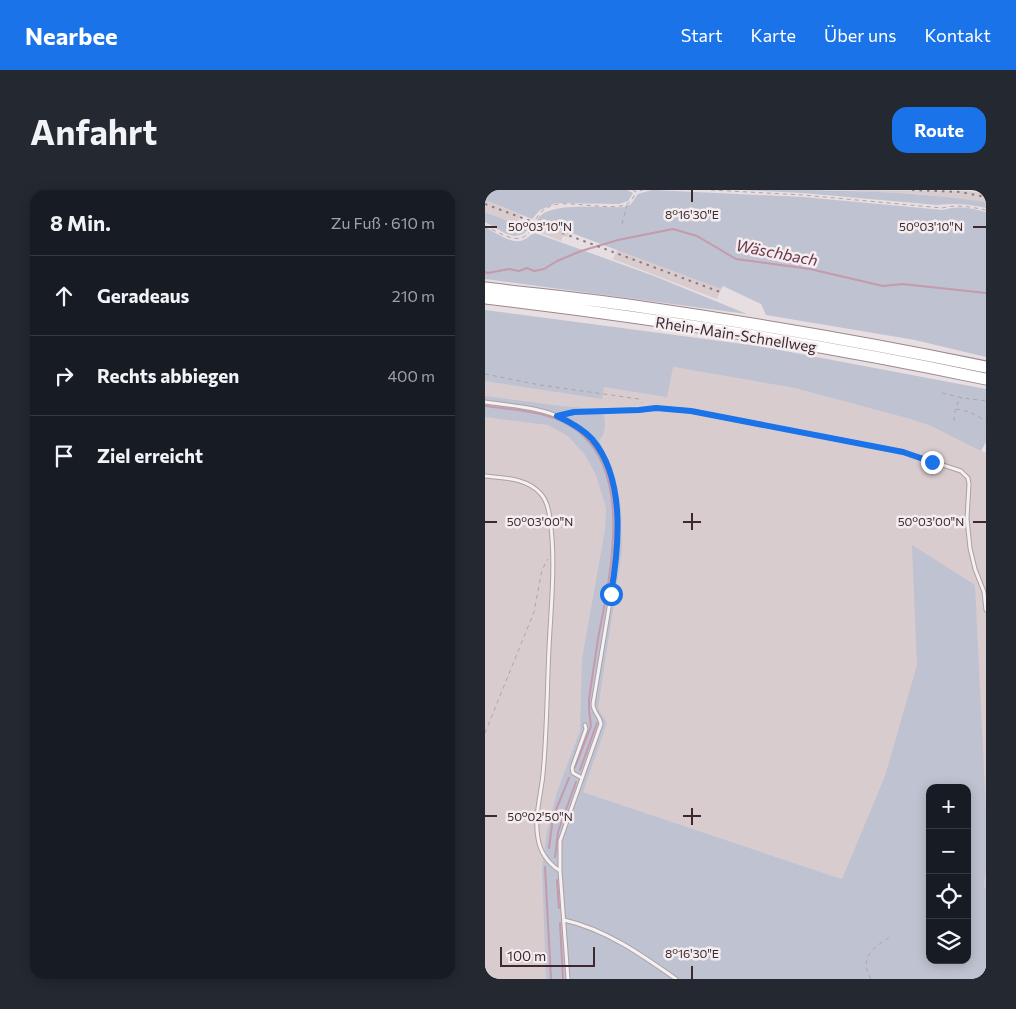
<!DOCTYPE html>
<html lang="de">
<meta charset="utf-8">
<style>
:root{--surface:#171b24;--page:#242831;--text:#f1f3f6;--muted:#9ea1a6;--line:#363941;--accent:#1a73e8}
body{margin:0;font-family:Commissioner,sans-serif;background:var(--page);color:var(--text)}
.controls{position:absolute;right:15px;bottom:15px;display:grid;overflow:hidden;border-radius:10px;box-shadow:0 2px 12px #0003}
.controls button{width:45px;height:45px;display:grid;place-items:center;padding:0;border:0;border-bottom:1px solid var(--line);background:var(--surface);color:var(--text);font:25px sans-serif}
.scale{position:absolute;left:15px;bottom:12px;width:95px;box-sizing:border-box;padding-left:5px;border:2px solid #3c282e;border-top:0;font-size:14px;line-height:18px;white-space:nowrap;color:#3c282e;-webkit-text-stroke:4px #f4edef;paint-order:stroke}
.stop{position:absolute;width:15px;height:15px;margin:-11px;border:4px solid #1a73e8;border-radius:50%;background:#fff}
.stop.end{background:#1a73e8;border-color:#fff;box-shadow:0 1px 5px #0008}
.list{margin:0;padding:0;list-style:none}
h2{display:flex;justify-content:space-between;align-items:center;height:65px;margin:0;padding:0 20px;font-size:21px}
h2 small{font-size:16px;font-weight:400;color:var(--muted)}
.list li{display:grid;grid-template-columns:32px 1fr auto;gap:15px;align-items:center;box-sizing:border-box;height:80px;padding:0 20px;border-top:1px solid var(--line)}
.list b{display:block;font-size:19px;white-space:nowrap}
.list em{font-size:16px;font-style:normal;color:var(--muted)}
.icon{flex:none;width:28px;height:28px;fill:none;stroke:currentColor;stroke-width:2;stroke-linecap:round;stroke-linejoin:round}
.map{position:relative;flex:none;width:501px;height:789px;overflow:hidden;border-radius:15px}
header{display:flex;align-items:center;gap:30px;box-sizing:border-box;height:70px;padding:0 25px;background:var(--accent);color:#fff}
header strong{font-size:24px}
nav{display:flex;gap:28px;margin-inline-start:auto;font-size:18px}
.intro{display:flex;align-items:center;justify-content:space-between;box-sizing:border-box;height:120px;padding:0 30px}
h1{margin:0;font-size:35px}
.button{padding:12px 22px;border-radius:15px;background:var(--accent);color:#fff;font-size:18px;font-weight:700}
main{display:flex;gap:30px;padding:0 30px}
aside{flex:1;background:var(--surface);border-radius:15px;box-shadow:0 2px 12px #0003}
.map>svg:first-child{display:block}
</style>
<header>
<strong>Nearbee</strong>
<nav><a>Start</a><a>Karte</a><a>Über uns</a><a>Kontakt</a></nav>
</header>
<div class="intro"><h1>Anfahrt</h1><a class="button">Route</a></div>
<main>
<aside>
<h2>8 Min.<small>Zu Fuß · 610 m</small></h2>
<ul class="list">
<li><svg class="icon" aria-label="ahead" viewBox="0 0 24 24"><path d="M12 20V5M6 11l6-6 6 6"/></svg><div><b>Geradeaus</b></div><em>210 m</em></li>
<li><svg class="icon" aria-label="right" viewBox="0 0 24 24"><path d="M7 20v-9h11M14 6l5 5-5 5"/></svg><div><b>Rechts abbiegen</b></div><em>400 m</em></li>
<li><svg class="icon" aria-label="arrive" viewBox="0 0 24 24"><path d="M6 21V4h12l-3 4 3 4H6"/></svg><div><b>Ziel erreicht</b></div></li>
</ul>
</aside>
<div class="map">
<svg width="501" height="789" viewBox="0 0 501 789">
<rect width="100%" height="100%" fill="#e6dee0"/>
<path fill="#d8cccf" d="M350 0 484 1 501 4V12L433 4Z
M0 10 36 25 32 35 0 22Z
M52 30 85 42 82 47 78 46 76 51 49 40Z
M133 59 236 99 232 109 128 69Z
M0 154 165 173 309 198 425 229 446 236 501 263V789L482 770V598H445L357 689 98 602 89 789H0Z"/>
<path fill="#bfc2d0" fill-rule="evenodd" d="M0 0H142L148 3 143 11 134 14 71 13 55 20 47 29 0 10Z
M167 0 318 7 458 20C473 15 486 18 501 22V167L430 150 281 125 276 114 238 96 236 99 52 30C62 10 119 19 139 17L146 14 153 4Z
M258 0C339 0 421 0 501 12V18C484 14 469 13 452 15L318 3Z
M0 22 43 39C31 55 13 38 0 32Z
M0 37C10 42 24 53 35 51 42 50 44 45 50 43L169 86 262 124 0 89Z
M0 120 273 156 501 199V252L496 261 446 236 425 229 309 198 188 177 182 207 119 197 117 209 0 191Z
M0 206 68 215 118 220C120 230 122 243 114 250L128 283 136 317 137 361 113 518 122 533 98 602 357 689 400 586 432 475 427 355 490 395 501 622V680L499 697 501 699V789H61L57 679 62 642 72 602 95 541 97 469 120 340 121 318 111 285 100 265 83 246 63 235 0 227ZM445 598H482V770H445Z"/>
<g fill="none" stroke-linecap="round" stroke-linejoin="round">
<path stroke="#c59aac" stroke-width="2" d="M0 82 3 83 24 79 34 81 42 78 49 81 59 79 72 71 96 61 133 50 188 39 212 46 251 69 325 79 398 96 417 94 501 103
M0 216C31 220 69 221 94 242 149 287 124 390 113 449 110 469 107 489 104 509V520L106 536 90 577
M95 580 112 533
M64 658 68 627 84 588
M70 667 73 642 91 592
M60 677 66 789
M72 690 74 718
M75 733 78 789"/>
<g stroke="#aca0a3" stroke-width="5">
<path id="service" d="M0 212C27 216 56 217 81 230 150 267 133 360 123 424 118 454 113 484 108 514 108 522 115 526 116 534L75 651V681
M72 226 89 222 154 220 171 218 206 221 418 262 476 281 483 288 484 294 482 329 485 358 490 379 499 402 501 420
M0 286C20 288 42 288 56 304 62 311 64 320 65 329 71 371 66 416 64 458 62 500 62 542 58 584 56 605 49 627 53 648 55 663 63 673 75 681L83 789
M97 588 88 583 87 578 101 539 100 535
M79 730C120 739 157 765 191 789"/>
</g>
<g stroke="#9c868d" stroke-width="13">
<path id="motorway" d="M0 98C50 104 100 109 150 116 268 133 385 153 501 177
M0 108C168 128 335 154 501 189"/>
</g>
<path stroke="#afa4a7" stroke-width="1" stroke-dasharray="4 4" stroke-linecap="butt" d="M148 0 151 2 157 0
M226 0 318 5 457 18C472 14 485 17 501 20
M137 34 142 15
M0 36C10 40 25 51 36 48 50 45 46 18 73 14 90 12 130 21 142 14 147 11 149 6 151 2
M0 184 55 195 154 209 157 213
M457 203 478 208 501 211
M471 219 485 222 501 231
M469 231C469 224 471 217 474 210L477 208
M0 543 49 422 57 380 63 369
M386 789C373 768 389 757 405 747"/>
<use href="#service" stroke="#f5f0f1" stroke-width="3"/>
<use href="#motorway" stroke="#fff" stroke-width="11"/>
<path stroke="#8f787f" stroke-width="2" stroke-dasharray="2.5 5" stroke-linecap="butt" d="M427 0 475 2 501 7
M0 14 235 102"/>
</g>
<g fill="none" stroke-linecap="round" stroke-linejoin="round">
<path stroke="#1a73e8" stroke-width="6" d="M126 404C134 357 141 289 107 249 98 239 85 232 72 226L89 222 154 220 171 218 206 221 418 262 447 272"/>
</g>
<path fill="none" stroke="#3c282e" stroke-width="2" d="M207 0V12M0 37H12M488 37H501M207 323V340M0 332H12M198 332H216M488 332H501M207 618V635M0 626H12M198 626H216M207 776V789"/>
<g text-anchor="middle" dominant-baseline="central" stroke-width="5" stroke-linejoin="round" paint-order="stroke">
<g font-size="15" fill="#3c282e" stroke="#f4edef">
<text transform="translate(251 144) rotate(9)">Rhein-Main-Schnellweg</text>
</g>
<g font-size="16" font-style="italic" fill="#6d354b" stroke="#f4edef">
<text transform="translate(292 62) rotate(11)">Wäschbach</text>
</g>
</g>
<g font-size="12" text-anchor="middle" fill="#3c282e" stroke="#f4edef" stroke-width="5" stroke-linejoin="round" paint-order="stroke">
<text x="207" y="29">8°16'30"E</text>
<text x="55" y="41">50°03'10"N</text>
<text x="446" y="41">50°03'10"N</text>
<text x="55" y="336">50°03'00"N</text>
<text x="446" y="336">50°03'00"N</text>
<text x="55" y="631">50°02'50"N</text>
<text x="207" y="768">8°16'30"E</text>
</g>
</svg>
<div class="controls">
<button>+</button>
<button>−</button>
<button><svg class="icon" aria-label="locate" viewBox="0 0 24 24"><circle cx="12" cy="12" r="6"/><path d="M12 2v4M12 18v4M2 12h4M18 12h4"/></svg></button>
<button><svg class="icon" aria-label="layers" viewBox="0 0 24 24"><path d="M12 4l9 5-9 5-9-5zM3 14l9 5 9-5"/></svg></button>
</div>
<div class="scale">100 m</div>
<div class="stop" style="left:126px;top:404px"></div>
<div class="stop end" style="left:447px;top:272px"></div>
</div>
</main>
